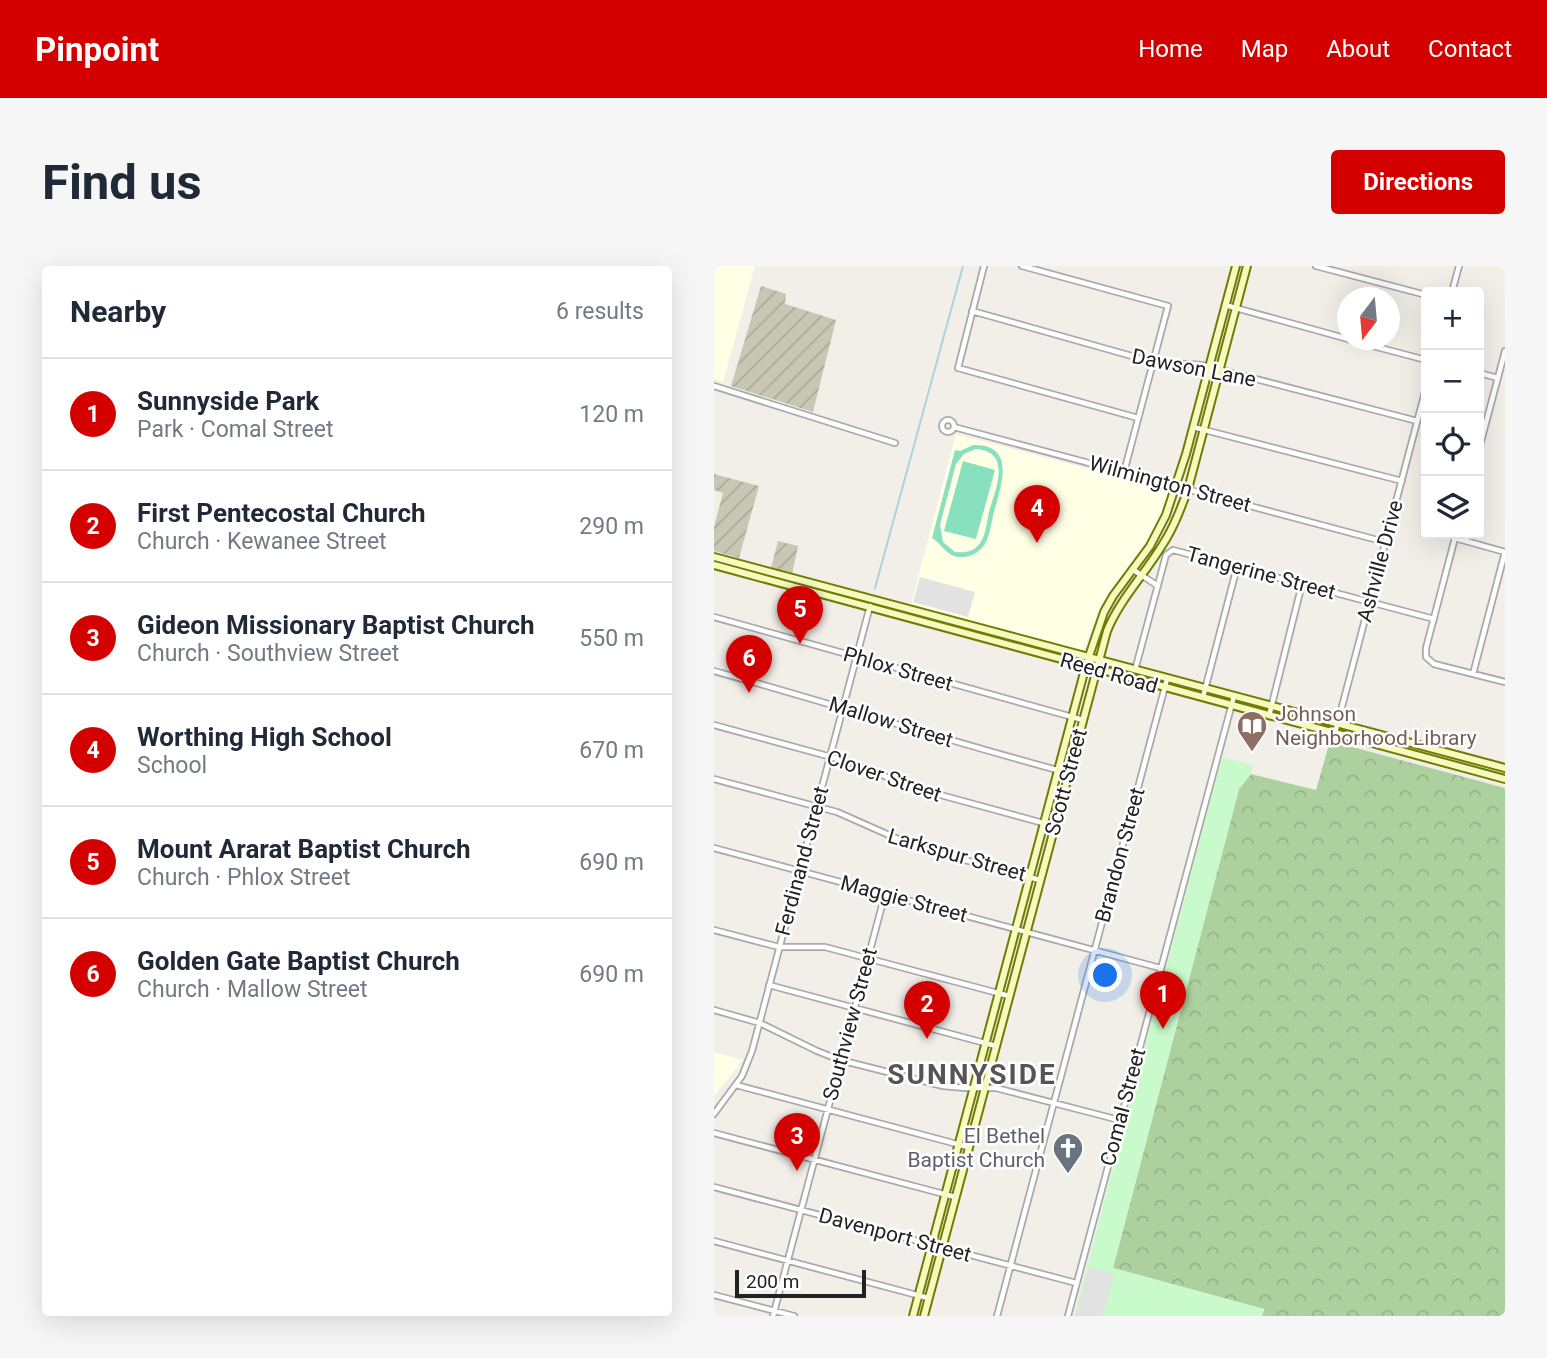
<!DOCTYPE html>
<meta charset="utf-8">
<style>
:root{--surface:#fff;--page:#f6f6f7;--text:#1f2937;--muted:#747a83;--line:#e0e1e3;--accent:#d40000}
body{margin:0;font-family:Roboto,sans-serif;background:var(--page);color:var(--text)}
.controls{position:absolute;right:21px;top:21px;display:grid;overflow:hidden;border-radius:7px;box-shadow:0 7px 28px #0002}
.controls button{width:63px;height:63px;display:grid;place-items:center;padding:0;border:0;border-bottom:2px solid var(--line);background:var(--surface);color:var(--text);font:35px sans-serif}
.compass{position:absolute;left:623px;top:21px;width:63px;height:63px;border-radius:50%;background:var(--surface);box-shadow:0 7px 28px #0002;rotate:196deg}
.scale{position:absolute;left:21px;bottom:18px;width:131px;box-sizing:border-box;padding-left:7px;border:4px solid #222;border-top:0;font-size:19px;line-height:24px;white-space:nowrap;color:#222;-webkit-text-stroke:5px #fff;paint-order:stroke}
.you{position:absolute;left:392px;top:710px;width:24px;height:24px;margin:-18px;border:5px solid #fff;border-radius:50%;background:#1a73e8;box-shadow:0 0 0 10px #1a73e833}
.badge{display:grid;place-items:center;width:46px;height:46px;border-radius:50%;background:var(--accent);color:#fff;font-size:23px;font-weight:700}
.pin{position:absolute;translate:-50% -58px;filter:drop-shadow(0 2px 4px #0008)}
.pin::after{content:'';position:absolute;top:37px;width:24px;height:21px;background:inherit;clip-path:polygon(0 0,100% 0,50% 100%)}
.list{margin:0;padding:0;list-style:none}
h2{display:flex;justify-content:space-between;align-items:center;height:91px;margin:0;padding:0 28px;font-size:30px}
h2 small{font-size:23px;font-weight:400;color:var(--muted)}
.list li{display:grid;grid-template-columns:46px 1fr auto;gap:21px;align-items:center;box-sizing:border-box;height:112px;padding:0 28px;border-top:2px solid var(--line)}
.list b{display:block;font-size:26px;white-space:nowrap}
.list p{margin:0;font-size:23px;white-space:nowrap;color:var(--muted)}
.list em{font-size:23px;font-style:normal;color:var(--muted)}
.icon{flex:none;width:38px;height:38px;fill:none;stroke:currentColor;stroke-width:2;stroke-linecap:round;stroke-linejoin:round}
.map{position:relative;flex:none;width:791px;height:1050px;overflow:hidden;border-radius:7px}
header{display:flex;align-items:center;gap:42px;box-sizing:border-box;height:98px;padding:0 35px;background:var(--accent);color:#fff}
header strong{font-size:33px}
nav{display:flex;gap:38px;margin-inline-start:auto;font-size:24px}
.intro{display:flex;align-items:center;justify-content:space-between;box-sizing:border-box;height:168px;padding:0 42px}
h1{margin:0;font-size:49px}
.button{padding:18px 32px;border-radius:7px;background:var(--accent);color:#fff;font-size:24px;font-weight:700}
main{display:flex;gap:42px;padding:0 42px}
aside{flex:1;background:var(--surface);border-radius:7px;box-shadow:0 7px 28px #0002}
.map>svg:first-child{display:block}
</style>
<header>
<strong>Pinpoint</strong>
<nav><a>Home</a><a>Map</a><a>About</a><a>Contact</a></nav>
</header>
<div class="intro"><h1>Find us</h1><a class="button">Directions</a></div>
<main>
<aside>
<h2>Nearby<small>6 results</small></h2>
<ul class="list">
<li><span class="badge">1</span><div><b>Sunnyside Park</b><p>Park · Comal Street</p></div><em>120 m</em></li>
<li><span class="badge">2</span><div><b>First Pentecostal Church</b><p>Church · Kewanee Street</p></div><em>290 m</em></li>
<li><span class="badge">3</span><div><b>Gideon Missionary Baptist Church</b><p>Church · Southview Street</p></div><em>550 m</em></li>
<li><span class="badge">4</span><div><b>Worthing High School</b><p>School</p></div><em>670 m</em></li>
<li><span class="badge">5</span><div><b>Mount Ararat Baptist Church</b><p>Church · Phlox Street</p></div><em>690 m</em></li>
<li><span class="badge">6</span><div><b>Golden Gate Baptist Church</b><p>Church · Mallow Street</p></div><em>690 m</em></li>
</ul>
</aside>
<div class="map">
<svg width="791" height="1050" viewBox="0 0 791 1050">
<defs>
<pattern id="construction-furrows" width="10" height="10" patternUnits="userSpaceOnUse" patternTransform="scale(1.75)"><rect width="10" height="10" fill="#c7c7b4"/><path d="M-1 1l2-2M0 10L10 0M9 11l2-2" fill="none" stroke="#abab9a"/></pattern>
<pattern id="forest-crowns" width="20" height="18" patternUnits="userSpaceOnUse" patternTransform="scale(1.75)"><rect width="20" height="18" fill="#add19e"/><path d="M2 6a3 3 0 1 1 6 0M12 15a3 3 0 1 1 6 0" fill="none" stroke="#95b388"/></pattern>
</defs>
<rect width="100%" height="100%" fill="#f2efe9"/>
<path fill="#ffffe5" d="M0 0H41L9 116 0 113Z
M242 168 454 224 456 228 449 248 436 271 386 342 369 385 197 338Z
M0 786 29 794 0 830Z"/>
<path fill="url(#construction-furrows)" d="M47 20 72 28 71 38 122 54 99 146 17 120Z
M0 208 45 220 25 292 0 285V261L9 227 0 224Z
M64 275 84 280 78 308 57 302Z"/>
<path fill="url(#forest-crowns)" d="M616 475 791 522V1050H548L550 1043 399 1002 525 523 537 508 602 524Z"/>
<path fill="#c8facc" d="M508 491 539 499 537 508 525 523 399 1002 550 1043 548 1050H360Z"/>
<path fill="#88e0be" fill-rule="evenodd" d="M259 179C303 178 287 220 280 246 277 257 276 273 268 282 263 287 256 291 249 291 232 292 229 278 218 272L241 184 246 185ZM262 183C299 186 281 224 275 246 273 255 272 269 266 277 260 286 251 287 241 286L229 276 226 259 242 198 250 188Z
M249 195 281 204 262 273 230 265Z"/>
<path fill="#e2e2e2" d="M206 311 261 326 254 351 199 336Z
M375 1001 400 1008 389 1050H361Z"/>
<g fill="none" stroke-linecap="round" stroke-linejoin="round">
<path stroke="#aad3df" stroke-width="2" d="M161 322 249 0"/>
<g stroke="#a9a9a9" stroke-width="8">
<path id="street" d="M270 0 244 102 424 152
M308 0 454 40 410 206
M602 0 712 29
M738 26 745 0
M511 39 634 73
M258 45 439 96 488 99 703 155
M636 74 712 94
M765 107 784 112
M0 120 181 177
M228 160a6 6 0 1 1 12 0a6 6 0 1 1-12 0Z
M240 161 671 276
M479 161 688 215
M765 183 791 85
M742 268 712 382V391L720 398 791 416
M741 272 791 286
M418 303 444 320
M0 351 369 454
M421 404 452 289 459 284 720 353
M0 405C119 438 235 475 354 507
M759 408 791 286
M489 431 523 301
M555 450 588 318
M0 459 132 495 201 522 340 560
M621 467 712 122
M0 513 123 546 202 581 326 614
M0 582 446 702
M0 664 65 681H111L295 730
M55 719 282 780
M0 744 46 757 103 785 126 794 229 820 252 822H282L405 854
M22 819 254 881
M0 848 28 810 38 785 156 340
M0 867 241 931
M0 921 362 1017
M0 975 214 1032
M0 1029 80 1050
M59 1050 171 628
M283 1050 453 413
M354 1050 520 430"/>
</g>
<g stroke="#707d05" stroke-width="10">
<path id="secondary" d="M0 291 791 502
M0 299 791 513
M199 1050 372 399 390 346 399 330 436 280 452 249 472 188 522 0
M210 1050 393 365C406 333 431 308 449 278 460 261 467 242 474 223L533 0"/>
</g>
<use href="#street" stroke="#fff" stroke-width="4.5"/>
<use href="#secondary" stroke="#f7fabf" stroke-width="6"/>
</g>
<defs>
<g id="library-pin" transform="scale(1.575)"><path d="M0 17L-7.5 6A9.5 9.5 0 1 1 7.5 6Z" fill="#8d6e63" stroke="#fff"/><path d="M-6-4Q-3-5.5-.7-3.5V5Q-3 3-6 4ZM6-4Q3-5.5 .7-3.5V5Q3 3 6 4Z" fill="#fff"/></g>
<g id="church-pin" transform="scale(1.575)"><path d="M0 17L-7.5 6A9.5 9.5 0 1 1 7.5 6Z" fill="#6b7280" stroke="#fff"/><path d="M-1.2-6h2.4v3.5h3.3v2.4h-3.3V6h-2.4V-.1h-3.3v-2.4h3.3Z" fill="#fff"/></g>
</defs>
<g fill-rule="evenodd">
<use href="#library-pin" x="538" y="460"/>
<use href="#church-pin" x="354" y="882"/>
</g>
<g text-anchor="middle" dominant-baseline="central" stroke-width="5" stroke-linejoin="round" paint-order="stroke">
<g font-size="21" fill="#222" stroke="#fff">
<text transform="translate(480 102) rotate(11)">Dawson Lane</text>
<text transform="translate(456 218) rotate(15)">Wilmington Street</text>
<text transform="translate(666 295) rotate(-75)">Ashville Drive</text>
<text transform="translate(547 307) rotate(15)">Tangerine Street</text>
<text transform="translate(184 403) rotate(16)">Phlox Street</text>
<text transform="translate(395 407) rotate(16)">Reed Road</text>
<text transform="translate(177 456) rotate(17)">Mallow Street</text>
<text transform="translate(170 510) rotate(19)">Clover Street</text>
<text transform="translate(352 516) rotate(-75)">Scott Street</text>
<text transform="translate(243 589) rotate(16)">Larkspur Street</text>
<text transform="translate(406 589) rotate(-75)">Brandon Street</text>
<text transform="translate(88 595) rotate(-75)">Ferdinand Street</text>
<text transform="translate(190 633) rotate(15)">Maggie Street</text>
<text transform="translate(136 758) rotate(-75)">Southview Street</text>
<text transform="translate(409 841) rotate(-75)">Comal Street</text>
<text transform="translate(181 969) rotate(15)">Davenport Street</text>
</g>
<g font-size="21" fill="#785e54" stroke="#fff" text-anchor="start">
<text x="561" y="448">Johnson<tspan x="561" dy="24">Neighborhood Library</tspan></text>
</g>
<g font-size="21" fill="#5b616d" stroke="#fff" text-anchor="end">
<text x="331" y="870">El Bethel<tspan x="331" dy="24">Baptist Church</tspan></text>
</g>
<g font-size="28" font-weight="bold" letter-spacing="2" fill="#555" stroke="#fff">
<text x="258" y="808">SUNNYSIDE</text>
</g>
</g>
</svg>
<div class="controls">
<button>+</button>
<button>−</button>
<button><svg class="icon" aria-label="locate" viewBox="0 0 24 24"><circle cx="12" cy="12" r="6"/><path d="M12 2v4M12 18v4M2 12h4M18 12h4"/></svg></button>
<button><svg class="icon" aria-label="layers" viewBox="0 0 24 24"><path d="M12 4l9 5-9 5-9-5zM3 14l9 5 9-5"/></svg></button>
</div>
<svg class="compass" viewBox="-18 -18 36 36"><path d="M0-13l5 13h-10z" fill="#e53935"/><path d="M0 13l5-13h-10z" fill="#747a83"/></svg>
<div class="scale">200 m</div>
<div class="you"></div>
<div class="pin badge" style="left:449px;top:763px">1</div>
<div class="pin badge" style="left:213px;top:773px">2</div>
<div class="pin badge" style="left:83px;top:905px">3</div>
<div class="pin badge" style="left:323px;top:277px">4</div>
<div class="pin badge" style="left:86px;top:378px">5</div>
<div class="pin badge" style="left:35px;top:427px">6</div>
</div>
</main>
